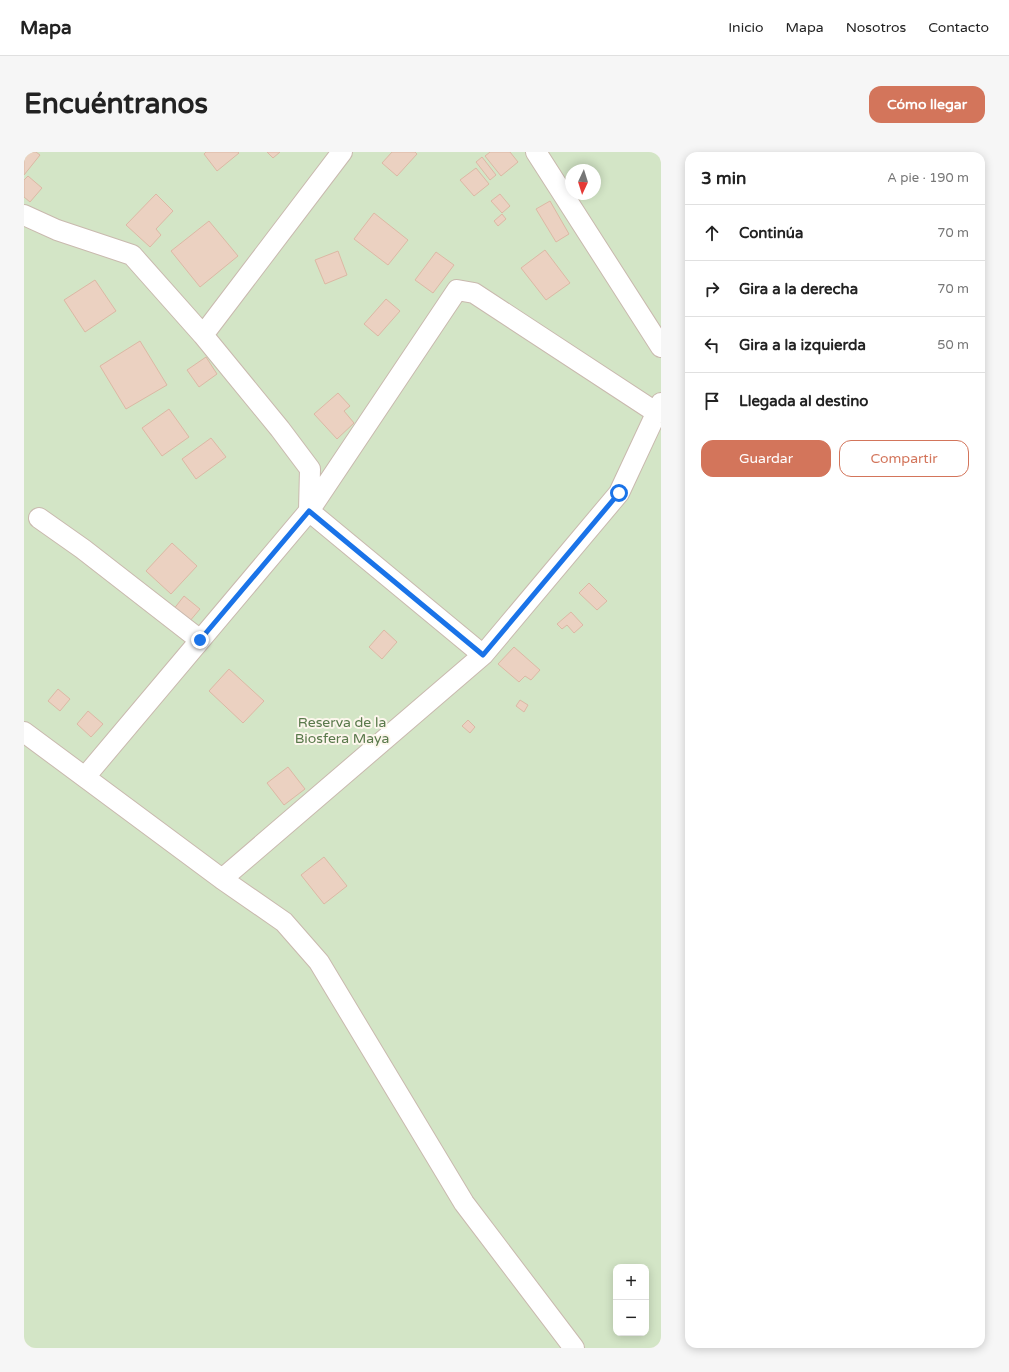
<!DOCTYPE html>
<html lang="es">
<meta charset="utf-8">
<style>
:root{--surface:#fff;--page:#f6f6f6;--text:#222;--muted:#767676;--line:#e0e0e0;--accent:#d3755b}
body{margin:0;font-family:"Varela Round",sans-serif;background:var(--page);color:var(--text)}
.controls{position:absolute;right:12px;bottom:12px;display:grid;overflow:hidden;border-radius:8px;box-shadow:0 2px 10px #0003}
.controls button{width:36px;height:36px;display:grid;place-items:center;padding:0;border:0;border-bottom:1px solid var(--line);background:var(--surface);color:var(--text);font:20px sans-serif}
.compass{position:absolute;left:541px;top:12px;width:36px;height:36px;border-radius:50%;background:var(--surface);box-shadow:0 2px 10px #0003;rotate:184deg}
.stop{position:absolute;width:12px;height:12px;margin:-9px;border:3px solid #1a73e8;border-radius:50%;background:#fff}
.stop.end{background:#1a73e8;border-color:#fff;box-shadow:0 1px 4px #0008}
.list{margin:0;padding:0;list-style:none}
h2{display:flex;justify-content:space-between;align-items:center;height:52px;margin:0;padding:0 16px;font-size:17px}
h2 small{font-size:13px;font-weight:400;color:var(--muted)}
.list li{display:grid;grid-template-columns:26px 1fr auto;gap:12px;align-items:center;box-sizing:border-box;height:56px;padding:0 16px;border-top:1px solid var(--line)}
.list b{display:block;font-size:15px;white-space:nowrap}
.list em{font-size:13px;font-style:normal;color:var(--muted)}
.actions{display:flex;gap:8px;padding:12px 16px}
.actions a{flex:1;padding:9px 0;border:1px solid var(--accent);border-radius:12px;text-align:center;font-size:14px;color:var(--accent)}
.actions .main{background:var(--accent);color:#fff}
.icon{flex:none;width:22px;height:22px;fill:none;stroke:currentColor;stroke-width:2;stroke-linecap:round;stroke-linejoin:round}
.map{position:relative;flex:none;width:637px;height:1196px;overflow:hidden;border-radius:12px}
header{display:flex;align-items:center;gap:24px;box-sizing:border-box;height:56px;padding:0 20px;background:var(--surface);border-bottom:1px solid var(--line)}
header strong{font-size:19px}
nav{display:flex;gap:22px;margin-inline-start:auto;font-size:14px}
.intro{display:flex;align-items:center;justify-content:space-between;box-sizing:border-box;height:96px;padding:0 24px}
h1{margin:0;font-size:28px}
.button{padding:10px 18px;border-radius:12px;background:var(--accent);color:#fff;font-size:14px;font-weight:700}
main{display:flex;gap:24px;padding:0 24px}
aside{flex:1;background:var(--surface);border-radius:12px;box-shadow:0 2px 10px #0003}
.map>svg:first-child{display:block}
</style>
<header>
<strong>Mapa</strong>
<nav><a>Inicio</a><a>Mapa</a><a>Nosotros</a><a>Contacto</a></nav>
</header>
<div class="intro"><h1>Encuéntranos</h1><a class="button">Cómo llegar</a></div>
<main>
<div class="map">
<svg width="637" height="1196" viewBox="0 0 637 1196">
<rect width="100%" height="100%" fill="#f9f1e6"/>
<path fill="#d3e5c6" fill-rule="evenodd" d="M0 0H637V1196H0ZM547 18H571V42H547ZM592 1115H622V1181H592Z"/>
<path fill="#ebd1c1" stroke="#dbb8a4" d="M0 0H12L16 3 0 23Z
M182 0H214L215 1 193 19 180 2Z
M243 0H256L249 6Z
M368 0H391L393 2 373 24 358 11Z
M466 0H486L494 10 477 24 461 4Z
M458 5 472 23 466 28 452 10Z
M452 16 465 32 450 44 436 28Z
M4 24 18 36 6 50 0 45V28Z
M132 42 149 59 132 77 137 83 126 95 102 73Z
M476 42 486 54 478 61 467 49Z
M526 49 545 82 532 90 512 57Z
M350 61 384 88 364 113 330 87Z
M478 62 482 67 474 74 470 69Z
M185 69 214 104 176 135 147 99Z
M521 98 546 131 522 148 497 116Z
M314 99 323 123 301 132 291 108Z
M412 100 430 113 409 141 391 128Z
M71 128 92 159 61 180 40 148Z
M362 147 376 159 354 184 340 172Z
M116 189 143 233 102 257 76 214Z
M182 205 193 222 175 235 163 218Z
M314 241 326 254 320 259 330 271 313 287 290 262Z
M145 257 165 285 138 304 118 276Z
M187 286 202 305 172 327 158 307Z
M148 391 173 414 147 442 122 419Z
M565 431 583 449 573 458 555 441Z
M160 444 176 457 165 470 149 458Z
M547 460 559 473 550 481 543 473 538 477 533 472Z
M360 478 373 490 358 507 345 495Z
M490 495 516 518 507 528 501 524 495 530 474 512Z
M205 517 240 549 219 571 185 539Z
M34 537 46 547 36 559 24 549Z
M496 548 504 553 500 560 492 554Z
M64 559 79 572 67 585 53 572Z
M444 568 451 575 446 581 438 574Z
M264 615 281 637 260 653 243 631Z
M300 705 323 734 300 752 277 723Z"/>
<g fill="none" stroke-linecap="round" stroke-linejoin="round">
<g stroke="#c9b9ae" stroke-width="22">
<path id="minor" d="M512 0 637 195
M0 63 33 78 108 103 179 183 256 277 286 317 285 359 459 503
M179 183 318 0
M15 366 59 397 176 488
M0 580 198 727 260 770 295 810 440 1051 550 1196
M61 625 285 359 433 138 450 141 633 261
M198 727 459 503 595 341 637 251"/>
</g>
<use href="#minor" stroke="#fff" stroke-width="20"/>
</g>
<g fill="none" stroke-linecap="round" stroke-linejoin="round">
<path stroke="#1a73e8" stroke-width="5" d="M176 488 285 359 459 503 595 341"/>
</g>
<g text-anchor="middle" dominant-baseline="central" stroke-width="4" stroke-linejoin="round" paint-order="stroke">
<g font-size="14" fill="#59794b" stroke="#fcf6ec">
<text x="318" y="570">Reserva de la<tspan x="318" dy="16">Biosfera Maya</tspan></text>
</g>
</g>
</svg>
<div class="controls">
<button>+</button>
<button>−</button>
</div>
<svg class="compass" viewBox="-18 -18 36 36"><path d="M0-13l5 13h-10z" fill="#e53935"/><path d="M0 13l5-13h-10z" fill="#767676"/></svg>
<div class="stop" style="left:595px;top:341px"></div>
<div class="stop end" style="left:176px;top:488px"></div>
</div>
<aside>
<h2>3 min<small>A pie · 190 m</small></h2>
<ul class="list">
<li><svg class="icon" aria-label="ahead" viewBox="0 0 24 24"><path d="M12 20V5M6 11l6-6 6 6"/></svg><div><b>Continúa</b></div><em>70 m</em></li>
<li><svg class="icon" aria-label="right" viewBox="0 0 24 24"><path d="M7 20v-9h11M14 6l5 5-5 5"/></svg><div><b>Gira a la derecha</b></div><em>70 m</em></li>
<li><svg class="icon" aria-label="left" viewBox="0 0 24 24"><path d="M17 20v-9H6M10 6l-5 5 5 5"/></svg><div><b>Gira a la izquierda</b></div><em>50 m</em></li>
<li><svg class="icon" aria-label="arrive" viewBox="0 0 24 24"><path d="M6 21V4h12l-3 4 3 4H6"/></svg><div><b>Llegada al destino</b></div></li>
</ul>
<div class="actions"><a class="main">Guardar</a><a>Compartir</a></div>
</aside>
</main>
